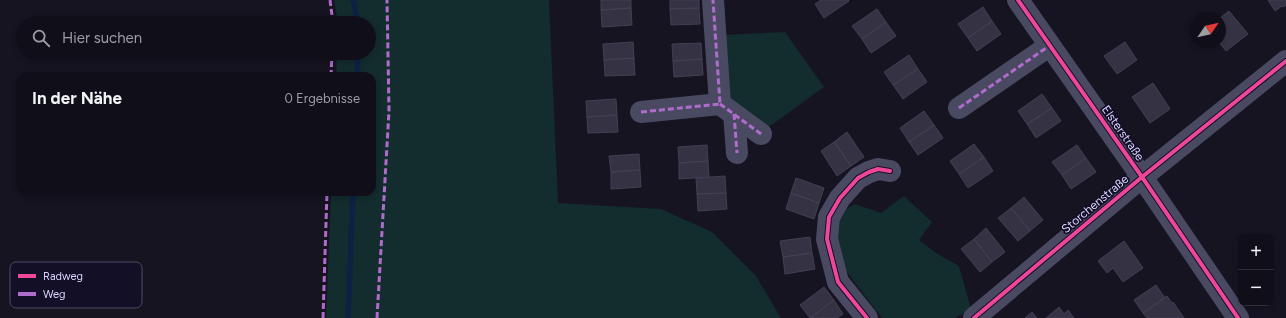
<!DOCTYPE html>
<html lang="de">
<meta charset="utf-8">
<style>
:root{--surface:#100f19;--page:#1e1d26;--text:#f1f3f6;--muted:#9c9ca2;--line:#302f38}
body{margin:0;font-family:Figtree,sans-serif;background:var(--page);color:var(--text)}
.controls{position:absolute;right:12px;bottom:12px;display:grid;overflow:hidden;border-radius:8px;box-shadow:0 2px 6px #0003}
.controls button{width:36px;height:36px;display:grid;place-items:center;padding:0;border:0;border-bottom:1px solid var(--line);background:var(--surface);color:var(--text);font:20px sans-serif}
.compass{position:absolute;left:1190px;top:12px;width:36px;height:36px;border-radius:50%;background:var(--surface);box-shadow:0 2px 6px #0003;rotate:56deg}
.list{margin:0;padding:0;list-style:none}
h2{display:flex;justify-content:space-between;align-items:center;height:52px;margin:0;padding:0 16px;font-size:17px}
h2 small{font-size:13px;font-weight:400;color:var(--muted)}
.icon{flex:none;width:22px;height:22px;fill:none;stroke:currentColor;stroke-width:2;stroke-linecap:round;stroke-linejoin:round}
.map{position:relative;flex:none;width:1286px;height:318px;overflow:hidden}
.search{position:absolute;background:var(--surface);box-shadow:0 2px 6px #0003;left:16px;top:16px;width:360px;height:44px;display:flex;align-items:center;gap:10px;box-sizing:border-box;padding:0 14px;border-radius:22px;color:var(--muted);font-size:15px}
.panel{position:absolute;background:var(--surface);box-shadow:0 2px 6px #0003;left:16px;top:72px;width:360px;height:124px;border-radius:12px}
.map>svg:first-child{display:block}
</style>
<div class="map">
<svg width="1286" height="318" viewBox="0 0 1286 318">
<rect width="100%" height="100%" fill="#161421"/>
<path fill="#132c2d" d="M334 0H549L558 203 661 209 712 232 756 276 781 318H326L331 192H372V76H336L337 53H369V23H338Z
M785 32 824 87 763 131 729 102 723 35Z
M904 196 932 222 919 240 936 253 959 266 971 309 955 318H882L840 263 833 216 855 204 881 213Z"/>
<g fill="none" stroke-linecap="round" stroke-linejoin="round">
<path stroke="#0d2144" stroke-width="5.5" d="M353 0 358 23
M357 76 358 53
M348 318 353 192"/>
</g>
<path fill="#343243" stroke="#433f54" d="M601 0H631V8L601 10Z
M670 0H699V8L670 9Z
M821 0H848L849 1 824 18 815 4Z
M1268 0H1286V5L1283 7 1282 6 1275 11Z
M983 7 992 21 968 38 958 24Z
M631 8 632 25 602 27 601 10Z
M699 8 700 24 671 25 670 9Z
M877 9 886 22 862 39 852 26Z
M1229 11 1248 34 1226 51 1219 42H1220V18Z
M992 21 1001 34 977 51 968 38Z
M886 22 896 36 871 53 862 39Z
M633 42 634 58 604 60 603 44Z
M1125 42 1137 60 1117 74 1104 56Z
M701 43 702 59 673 61 672 44Z
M909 55 918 69 893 85 884 72Z
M634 58 635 75 605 76 604 60Z
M702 59 703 75 674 77 673 61Z
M918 69 927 82 903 99 893 85Z
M1153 83 1170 109 1150 123 1132 97Z
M1042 94 1052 108 1027 124 1018 111Z
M616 99 617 115 587 117 586 101Z
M1052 108 1061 121 1036 138 1027 124Z
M924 111 934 125 909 142 900 128Z
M617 115 618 132 588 133 587 117Z
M934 125 943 138 918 155 909 142Z
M847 132 864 157 851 166 834 142Z
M834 142 851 166 837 176 821 151Z
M974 144 984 157 959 174 950 161Z
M707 145 708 161 679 163 678 147Z
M1077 145 1086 158 1062 175 1052 162Z
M639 154 640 170 611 172 609 156Z
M984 157 993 171 968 188 959 174Z
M1086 158 1096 172 1071 189 1062 175Z
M708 161 709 177 679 179V163Z
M640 170 641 187 611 189V172Z
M725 176 726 193 697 194 696 178Z
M796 178 824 188 819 203 791 193Z
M726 193 727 209 698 211 697 194Z
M791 193 819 203 814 219 786 209Z
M1024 197 1043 220 1030 231 1011 208Z
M1011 208 1030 231 1018 241 998 218Z
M986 228 1005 252 992 262 974 239Z
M810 237 812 253 783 257 780 241Z
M974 239 992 262 980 272 961 249Z
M1124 241 1143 268 1123 282 1113 268 1107 273 1098 261Z
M812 253 815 269 785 274 783 257Z
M1156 285 1165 298 1143 313 1134 300Z
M824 287 834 300 810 318 800 305Z
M1167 296 1172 303 1173 302 1184 318H1147L1143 313Z
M834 300 843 314 837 318H810Z
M1059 307 1064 314 1068 310 1074 318H1046Z
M1032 312 1037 318H1025Z"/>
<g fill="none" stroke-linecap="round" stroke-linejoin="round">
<path stroke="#4a4962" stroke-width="22" d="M1018 0 1142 177 1238 318
M720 104 761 134
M959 108 1049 46
M641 112 720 104 713 0
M734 114 737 153
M867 318 838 282 827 239 829 217 840 198 858 178 869 172 878 169 890 171
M974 318 1142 177 1286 61"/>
<path stroke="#b06ccc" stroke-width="3" stroke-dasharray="6 3" stroke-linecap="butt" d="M330 0 333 23
M331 76 332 53
M720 104 761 134
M959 108 1049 46
M641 112 720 104 713 0
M734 114 737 153
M323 318 327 192
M377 318 389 111 387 0"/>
<g stroke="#130f26" stroke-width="6">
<path id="cycleway" d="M1018 0 1142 177 1238 318
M867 318 838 282 827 239 829 217 840 198 858 178 869 172 878 169 890 171
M974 318 1142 177 1286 61"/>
</g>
<use href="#cycleway" stroke="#ed469a" stroke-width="4"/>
</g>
<g text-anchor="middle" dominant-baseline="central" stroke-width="3.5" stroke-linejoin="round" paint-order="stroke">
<g font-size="12" fill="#d9d4ff" stroke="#130f26">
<text transform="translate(1123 133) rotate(55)">Elsterstraße</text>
<text transform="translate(1095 204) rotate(-40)">Storchenstraße</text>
</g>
</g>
<rect x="10" y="262" width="132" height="46" rx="6" fill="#130f26" stroke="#4e4a67" stroke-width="1"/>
<rect x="18" y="274" width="18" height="4" fill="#ed469a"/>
<rect x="18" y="292" width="18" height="4" fill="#b06ccc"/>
<g font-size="11" fill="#d9d4ff">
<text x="43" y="280">Radweg</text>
<text x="43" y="298">Weg</text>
</g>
</svg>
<div class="controls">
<button>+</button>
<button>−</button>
</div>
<svg class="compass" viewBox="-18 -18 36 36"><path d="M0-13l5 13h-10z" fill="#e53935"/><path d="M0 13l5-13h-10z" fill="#9c9ca2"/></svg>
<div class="search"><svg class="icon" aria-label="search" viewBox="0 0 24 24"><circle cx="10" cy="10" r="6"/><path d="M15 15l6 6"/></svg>Hier suchen</div>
<section class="panel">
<h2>In der Nähe<small>0 Ergebnisse</small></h2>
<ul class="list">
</ul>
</section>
</div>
